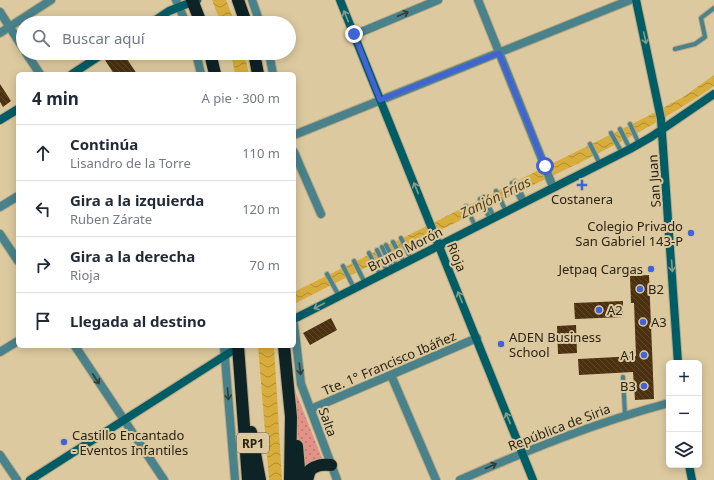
<!DOCTYPE html>
<html lang="es">
<meta charset="utf-8">
<style>
:root{--surface:#fff;--page:#f2f2f3;--text:#1f2937;--muted:#747a83;--line:#e0e1e3}
body{margin:0;font-family:"Noto Sans",sans-serif;background:var(--page);color:var(--text)}
.controls{position:absolute;right:12px;bottom:12px;display:grid;overflow:hidden;border-radius:6px;box-shadow:0 2px 10px #0003}
.controls button{width:36px;height:36px;display:grid;place-items:center;padding:0;border:0;border-bottom:1px solid var(--line);background:var(--surface);color:var(--text);font:20px sans-serif}
.stop{position:absolute;width:12px;height:12px;margin:-9px;border:3px solid #4163d5;border-radius:50%;background:#fff}
.stop.end{background:#4163d5;border-color:#fff;box-shadow:0 1px 4px #0008}
.list{margin:0;padding:0;list-style:none}
h2{display:flex;justify-content:space-between;align-items:center;height:52px;margin:0;padding:0 16px;font-size:17px}
h2 small{font-size:13px;font-weight:400;color:var(--muted)}
.list li{display:grid;grid-template-columns:26px 1fr auto;gap:12px;align-items:center;box-sizing:border-box;height:56px;padding:0 16px;border-top:1px solid var(--line)}
.list b{display:block;font-size:15px;white-space:nowrap}
.list p{margin:0;font-size:13px;white-space:nowrap;color:var(--muted)}
.list em{font-size:13px;font-style:normal;color:var(--muted)}
.icon{flex:none;width:22px;height:22px;fill:none;stroke:currentColor;stroke-width:2;stroke-linecap:round;stroke-linejoin:round}
.map{position:relative;flex:none;width:714px;height:480px;overflow:hidden}
.search{position:absolute;background:var(--surface);box-shadow:0 2px 10px #0003;left:16px;top:16px;width:280px;height:44px;display:flex;align-items:center;gap:10px;box-sizing:border-box;padding:0 14px;border-radius:22px;color:var(--muted);font-size:15px}
.panel{position:absolute;background:var(--surface);box-shadow:0 2px 10px #0003;left:16px;top:72px;width:280px;height:276px;border-radius:6px}
.map>svg:first-child{display:block}
</style>
<div class="map">
<svg width="714" height="480" viewBox="0 0 714 480">
<defs>
<pattern id="grass-dots" width="8" height="8" patternUnits="userSpaceOnUse"><rect width="8" height="8" fill="#e39288"/><path d="M2 2h.1M6 6h.1" fill="none" stroke="#b8776e" stroke-width="1.8" stroke-linecap="round"/></pattern>
<pattern id="water-waves" width="16" height="10" patternUnits="userSpaceOnUse"><rect width="16" height="10" fill="#d8ad3b"/><path d="M0 5q4-4 8 0t8 0" fill="none" stroke="#af8d30"/></pattern>
<pattern id="building-back-hatch" width="6" height="6" patternUnits="userSpaceOnUse"><rect width="6" height="6" fill="#4c3111"/><path d="M-1 5l2 2M0 0l6 6M5-1l2 2" fill="none" stroke="#5d462a"/></pattern>
</defs>
<rect width="100%" height="100%" fill="#dcc99f"/>
<path fill="url(#grass-dots)" d="M294 388 322 458 306 465 299 450Z"/>
<path fill="url(#water-waves)" d="M212 0H226L235 23H221Z
M231 53H244L249 74H235Z
M714 75V86C648 132 573 166 500 201 431 234 363 269 294 304V292L646 117 683 97Z
M258 346H274L282 480H269Z"/>
<path fill="url(#building-back-hatch)" d="M114 53H123L137 74H114L105 60Z
M0 84 11 101 3 107 0 102Z
M649 275 654 399 635 400 633 372 579 375 578 359 636 356 634 303H631L630 276Z
M623 301V317L575 319 574 303Z
M331 318 337 330 310 345 303 333Z
M576 325 577 353 558 354 557 326Z"/>
<g fill="none" stroke-linecap="round" stroke-linejoin="round">
<g stroke="#b9a883" stroke-width="6">
<path id="lane" d="M675 49 695 44 705 37 701 18 714 8
M630 124 639 144
M620 129 630 149
M611 133 622 153
M590 144 600 164
M515 181 525 201
M512 183 522 203
M496 191 506 211
M484 197 494 217
M480 199 490 219
M466 206 475 226
M401 238 411 259
M393 242 404 262
M386 245 397 266
M382 247 392 268
M377 250 387 271
M369 253 380 275
M354 261 365 283
M343 266 354 288
M327 274 339 296
M623 377 625 415"/>
</g>
<g stroke="#b9a883" stroke-width="10">
<path id="street" d="M176 0 186 23
M252 0 260 23
M478 0 553 187
M0 12 23 48
M0 33 51 0
M354 35 438 0
M26 53 40 74
M196 53 201 74
M269 53 273 74
M294 135 630 0
M294 152 321 214
M0 207 18 196
M0 234 18 261
M294 324 301 384 337 480
M75 346 164 480
M224 346 235 480
M0 352 18 341
M391 375 436 480
M311 409 477 338
M0 455 17 480
M460 480C528 450 597 422 669 403"/>
</g>
<g stroke="#b9a883" stroke-width="10">
<path id="secondary" d="M340 0 533 480
M636 0 661 119 678 363
M151 23 169 11 197 0
M72 74 104 53
M0 120 18 109
M294 319 630 149 651 137 714 94
M689 465 692 480
M30 480 240 346"/>
</g>
<g stroke="#b9a883" stroke-width="14">
<path id="highway" d="M192 0 201 23
M238 0 246 23
M210 53 215 74
M254 53 258 74
M238 346 248 480
M284 346 291 417 290 480
M251 432 260 480
M297 446 300 480
M307 480 310 470C317 465 322 464 331 465"/>
</g>
<use href="#lane" stroke="#49828a" stroke-width="4"/>
<use href="#street" stroke="#49828a" stroke-width="8"/>
<use href="#secondary" stroke="#005c65" stroke-width="8"/>
<use href="#highway" stroke="#0e2326" stroke-width="12"/>
</g>
<defs><path id="oneway-shaft" d="M-6 0H5M1.5-3L5.5 0L1.5 3" fill="none" stroke-width="1.6" stroke-linecap="round" stroke-linejoin="round"/></defs>
<g stroke="#333c32">
<use href="#oneway-shaft" transform="translate(403 14) rotate(-22)"/>
<use href="#oneway-shaft" transform="translate(300 369) rotate(83)"/>
<use href="#oneway-shaft" transform="translate(96 379) rotate(57)"/>
<use href="#oneway-shaft" transform="translate(228 394) rotate(85)"/>
<use href="#oneway-shaft" transform="translate(491 466) rotate(-24)"/>
</g>
<g stroke="#849d88">
<use href="#oneway-shaft" transform="translate(346 16) rotate(-112)"/>
<use href="#oneway-shaft" transform="translate(645 38) rotate(78)"/>
<use href="#oneway-shaft" transform="translate(416 188) rotate(-112)"/>
<use href="#oneway-shaft" transform="translate(672 266) rotate(86)"/>
<use href="#oneway-shaft" transform="translate(460 297) rotate(-112)"/>
<use href="#oneway-shaft" transform="translate(319 306) rotate(153)"/>
<use href="#oneway-shaft" transform="translate(508 418) rotate(-112)"/>
</g>
<g fill="none" stroke-linecap="round" stroke-linejoin="round">
<path stroke="#4163d5" stroke-width="5" d="M354 34 380 100 499 53 545 166"/>
</g>
<g fill="#4163d5" stroke="#dcc99f" stroke-width="1.5">
<path d="M580 179h4v4h4v4h-4v4h-4v-4h-4v-4h4z"/>
<circle cx="691" cy="233" r="4"/>
<circle cx="651" cy="269" r="4"/>
<circle cx="640" cy="289" r="4"/>
<circle cx="599" cy="310" r="4"/>
<circle cx="643" cy="322" r="4"/>
<circle cx="501" cy="344" r="4"/>
<circle cx="644" cy="355" r="4"/>
<circle cx="644" cy="386" r="4"/>
<circle cx="64" cy="442" r="4"/>
</g>
<g text-anchor="middle" dominant-baseline="central" stroke-width="4" stroke-linejoin="round" paint-order="stroke">
<rect fill="#dcc99f" stroke="#61563e" stroke-width="1" x="237" y="433" width="32" height="20" rx="3"/>
<g font-size="12" font-weight="bold" fill="#2c2414">
<text x="253" y="443">RP1</text>
</g>
<g font-size="13" fill="#2c2414" stroke="#dcc99f">
<text transform="translate(654 181) rotate(-94)">San Juan</text>
<text transform="translate(405 249) rotate(-27)">Bruno Morón</text>
<text transform="translate(457 257) rotate(68)">Rioja</text>
<text transform="translate(389 363) rotate(-23)">Tte. 1° Francisco Ibáñez</text>
<text transform="translate(328 422) rotate(70)">Salta</text>
<text transform="translate(559 427) rotate(-21)">República de Siria</text>
</g>
<g font-size="13" fill="#2c2414" stroke="#dcc99f" text-anchor="start">
<text x="582" y="199" text-anchor="middle">Costanera</text>
<text x="683" y="226" text-anchor="end">Colegio Privado<tspan x="683" dy="15">San Gabriel 143-P</tspan></text>
<text x="643" y="269" text-anchor="end">Jetpaq Cargas</text>
<text x="648" y="289">B2</text>
<text x="607" y="310">A2</text>
<text x="651" y="322">A3</text>
<text x="509" y="337">ADEN Business<tspan x="509" dy="15">School</tspan></text>
<text x="636" y="355" text-anchor="end">A1</text>
<text x="636" y="386" text-anchor="end">B3</text>
<text x="72" y="435">Castillo Encantado<tspan x="72" dy="15">- Eventos Infantiles</tspan></text>
</g>
<g font-size="14" font-style="italic" fill="#574518" stroke="#dcc99f">
<text transform="translate(495 197) rotate(-26)">Zanjón Frías</text>
</g>
</g>
</svg>
<div class="controls">
<button>+</button>
<button>−</button>
<button><svg class="icon" aria-label="layers" viewBox="0 0 24 24"><path d="M12 4l9 5-9 5-9-5zM3 14l9 5 9-5"/></svg></button>
</div>
<div class="stop" style="left:545px;top:166px"></div>
<div class="stop end" style="left:354px;top:34px"></div>
<div class="search"><svg class="icon" aria-label="search" viewBox="0 0 24 24"><circle cx="10" cy="10" r="6"/><path d="M15 15l6 6"/></svg>Buscar aquí</div>
<section class="panel">
<h2>4 min<small>A pie · 300 m</small></h2>
<ul class="list">
<li><svg class="icon" aria-label="ahead" viewBox="0 0 24 24"><path d="M12 20V5M6 11l6-6 6 6"/></svg><div><b>Continúa</b><p>Lisandro de la Torre</p></div><em>110 m</em></li>
<li><svg class="icon" aria-label="left" viewBox="0 0 24 24"><path d="M17 20v-9H6M10 6l-5 5 5 5"/></svg><div><b>Gira a la izquierda</b><p>Ruben Zárate</p></div><em>120 m</em></li>
<li><svg class="icon" aria-label="right" viewBox="0 0 24 24"><path d="M7 20v-9h11M14 6l5 5-5 5"/></svg><div><b>Gira a la derecha</b><p>Rioja</p></div><em>70 m</em></li>
<li><svg class="icon" aria-label="arrive" viewBox="0 0 24 24"><path d="M6 21V4h12l-3 4 3 4H6"/></svg><div><b>Llegada al destino</b></div></li>
</ul>
</section>
</div>
